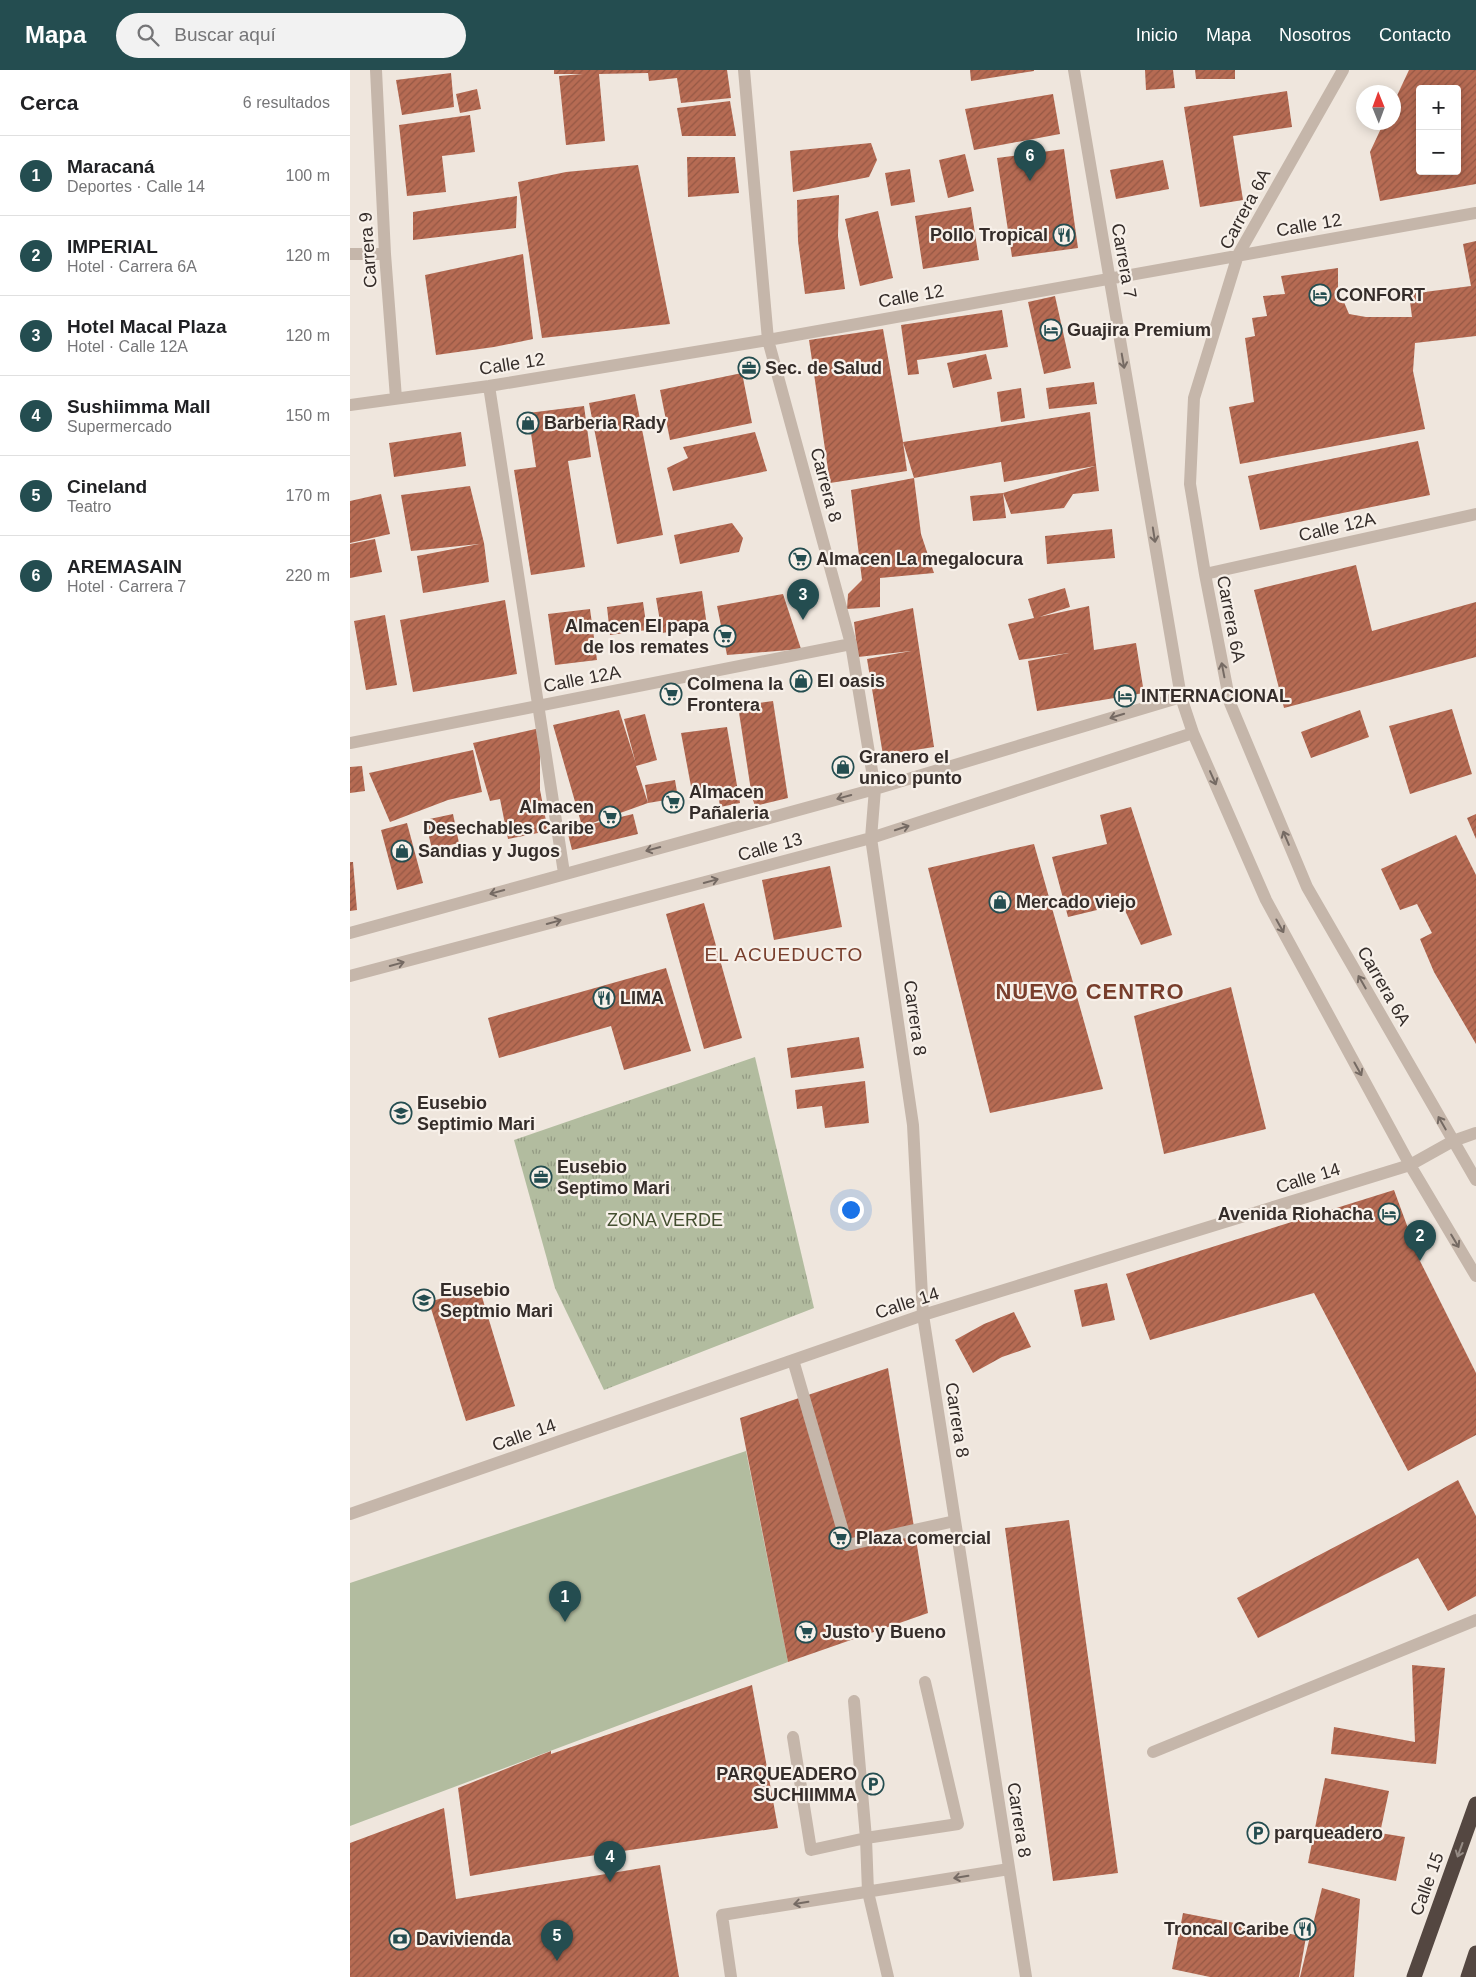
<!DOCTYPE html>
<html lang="es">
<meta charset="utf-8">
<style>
:root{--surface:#fff;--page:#f2f2f2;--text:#202124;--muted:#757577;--line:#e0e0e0;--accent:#244d50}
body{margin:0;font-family:Helvetica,sans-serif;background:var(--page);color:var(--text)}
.controls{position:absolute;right:15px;top:15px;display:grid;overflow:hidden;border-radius:5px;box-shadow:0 2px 12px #0003}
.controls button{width:45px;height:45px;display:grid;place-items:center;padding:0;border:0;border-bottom:1px solid var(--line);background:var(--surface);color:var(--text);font:25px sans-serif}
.compass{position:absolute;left:1006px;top:15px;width:45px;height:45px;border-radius:50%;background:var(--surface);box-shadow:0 2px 12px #0003;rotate:359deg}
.you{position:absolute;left:500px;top:1139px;width:18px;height:18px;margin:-12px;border:4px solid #fff;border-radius:50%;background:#1a73e8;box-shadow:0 0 0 8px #1a73e833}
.badge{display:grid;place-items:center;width:32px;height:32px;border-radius:50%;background:var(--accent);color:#fff;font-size:16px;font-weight:700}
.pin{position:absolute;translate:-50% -41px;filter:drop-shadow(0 1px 2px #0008)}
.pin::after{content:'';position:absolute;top:26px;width:18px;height:15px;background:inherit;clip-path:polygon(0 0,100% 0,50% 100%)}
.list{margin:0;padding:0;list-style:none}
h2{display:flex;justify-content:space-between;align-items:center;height:65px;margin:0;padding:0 20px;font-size:21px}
h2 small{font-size:16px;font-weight:400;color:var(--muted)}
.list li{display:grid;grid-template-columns:32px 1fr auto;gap:15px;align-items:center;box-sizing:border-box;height:80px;padding:0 20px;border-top:1px solid var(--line)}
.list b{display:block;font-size:19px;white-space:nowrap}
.list p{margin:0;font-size:16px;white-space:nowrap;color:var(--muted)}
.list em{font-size:16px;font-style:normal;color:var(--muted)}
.icon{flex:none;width:28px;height:28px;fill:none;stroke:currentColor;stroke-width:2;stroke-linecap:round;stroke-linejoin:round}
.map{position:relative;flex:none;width:1126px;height:1907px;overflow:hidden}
header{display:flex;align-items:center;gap:30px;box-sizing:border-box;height:70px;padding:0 25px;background:var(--accent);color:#fff}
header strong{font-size:24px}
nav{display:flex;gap:28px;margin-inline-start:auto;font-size:18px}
.search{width:350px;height:45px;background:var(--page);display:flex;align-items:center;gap:12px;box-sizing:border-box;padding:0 18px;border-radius:28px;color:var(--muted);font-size:19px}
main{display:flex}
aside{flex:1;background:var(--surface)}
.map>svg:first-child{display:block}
</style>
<header>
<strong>Mapa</strong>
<div class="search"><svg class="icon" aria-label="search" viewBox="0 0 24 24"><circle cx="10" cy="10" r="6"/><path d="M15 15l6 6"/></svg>Buscar aquí</div>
<nav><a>Inicio</a><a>Mapa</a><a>Nosotros</a><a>Contacto</a></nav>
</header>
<main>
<aside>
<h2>Cerca<small>6 resultados</small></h2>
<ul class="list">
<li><span class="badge">1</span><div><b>Maracaná</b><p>Deportes · Calle 14</p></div><em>100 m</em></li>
<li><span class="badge">2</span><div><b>IMPERIAL</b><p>Hotel · Carrera 6A</p></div><em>120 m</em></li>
<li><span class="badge">3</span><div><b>Hotel Macal Plaza</b><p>Hotel · Calle 12A</p></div><em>120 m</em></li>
<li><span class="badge">4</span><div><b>Sushiimma Mall</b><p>Supermercado</p></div><em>150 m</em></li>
<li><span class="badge">5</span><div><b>Cineland</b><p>Teatro</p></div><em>170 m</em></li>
<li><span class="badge">6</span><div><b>AREMASAIN</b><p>Hotel · Carrera 7</p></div><em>220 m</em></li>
</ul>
</aside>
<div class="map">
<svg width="1126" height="1907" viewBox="0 0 1126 1907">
<defs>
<pattern id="park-tufts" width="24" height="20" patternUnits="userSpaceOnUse" patternTransform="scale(1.25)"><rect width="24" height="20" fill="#b2bc9f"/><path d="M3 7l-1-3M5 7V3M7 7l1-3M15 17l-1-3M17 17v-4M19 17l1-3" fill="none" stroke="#929982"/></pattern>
<pattern id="building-hatch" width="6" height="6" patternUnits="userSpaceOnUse" patternTransform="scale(1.25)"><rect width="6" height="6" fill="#b66b53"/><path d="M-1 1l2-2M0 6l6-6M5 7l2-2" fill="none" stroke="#955845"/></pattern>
</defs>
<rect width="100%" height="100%" fill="#efe6dd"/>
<path fill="#b2bc9f" d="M396 1381 438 1592 0 1756V1513Z"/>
<path fill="url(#park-tufts)" d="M405 987 464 1238 254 1320 205 1218 164 1070Z"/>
<path fill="url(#building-hatch)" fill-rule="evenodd" d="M204 0H377L381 28 331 33 327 8 299 11 298 3 249 4 255 71 216 75 209 6 233 4H204Z
M620 0H684V1L621 11Z
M795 0H823L825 18 796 20Z
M845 0H885V9H846Z
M1059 0H1126V114L1030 131 1020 82 1034 52H1044V32ZM1070 19H1107V101H1070Z
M101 3 104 37 52 45 46 10Z
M127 19 131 39 110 43 106 24Z
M937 21 942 57 883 66 893 130 850 137 834 37Z
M703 24 710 64 624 80 615 39Z
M380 31 386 66H332L327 38Z
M120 45 125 82 92 86 96 122 57 126 49 55Z
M521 73 527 90 519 107 443 122 440 81Z
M714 79 728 178 662 187 647 88Z
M615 84 624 121 598 128 589 90Z
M337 87H385L389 123 338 127Z
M813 90 819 119 766 129 760 100Z
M288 95 320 254 192 268 168 112 216 102Z
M560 99 565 132 541 136 535 103Z
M489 125 488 166 495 219 455 224 448 171 447 130Z
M167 126 166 158 63 170V142Z
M621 137 629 190 573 199 565 146Z
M528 141 543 208 510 216 495 149Z
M1126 171V266L1065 273 1063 301 1075 359 890 394 879 337 904 332 895 268 905 266 902 248 917 246 913 226 935 224 931 206 988 198V218L999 244 1016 247H1062L1059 224 1121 216 1113 174Z
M173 184 183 269 144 277 86 285 75 205Z
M705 226 721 298 694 304 678 232Z
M652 240 658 277 567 290 569 304 558 305 551 255Z
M533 259 553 372 740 342 749 421 723 424 714 438 661 444 653 423 656 448 623 451 620 426 653 423 745 396 654 412 651 392 564 408 553 372 557 401 480 413 459 270Z
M636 284 642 309 603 318 597 293Z
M392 303 402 353 320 370 310 320Z
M744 312 747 334 699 339 696 318Z
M671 318 675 348 651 352 647 322Z
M285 324 313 465 267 474 239 333Z
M234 336 241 387 218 391 235 497 181 505 164 400 186 397 178 343Z
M111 362 116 396 44 407 39 373Z
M405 362 417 401 323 421 317 398 338 388 333 377Z
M1068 371 1080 425 910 460 898 406Z
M564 408 571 464 584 503 530 508V537L497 539 498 524 512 510 501 420Z
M120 416 134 473 139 512 73 523 67 486 129 474 61 481 51 425Z
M31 424 40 464 0 473V431Z
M382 453 393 468 389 482 330 494 324 465Z
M762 459 765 488 697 494 695 466Z
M25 469 32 502 0 508V474Z
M1006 495 1022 561 1126 532V587L934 638 904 520Z
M715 518 720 537 689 547 739 536 744 580 786 573 794 623 687 641 678 591 719 583 669 590 658 554 684 548 678 529Z
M352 521 357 556 312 563 306 528Z
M433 524 451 579 377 585 367 536Z
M155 530 167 604 63 622 50 550Z
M293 532 297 560 260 565 257 537Z
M563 538 584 677 533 685 517 589 561 581 508 587 504 552Z
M240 539 247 590 205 595 198 544Z
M35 545 47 615 16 620 4 551Z
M423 631 438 728 405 736 402 727 388 636Z
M1102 639 1122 704 1060 724 1039 656Z
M269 640 286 694 274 649 295 644 307 690 286 696 298 733 234 756 283 744 288 764 222 780 217 760 232 756 203 655Z
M1010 640 1019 667 961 688 951 662Z
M377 657 390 733 370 737 368 722 343 727 331 663Z
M190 658V720L198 761 158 769 150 729 140 731 123 673Z
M123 680 132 722 98 730 40 752 19 703Z
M12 696 15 721 0 723V697Z
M325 710 328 728 298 733 295 715Z
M781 737 822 865 791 875 772 834 718 847 702 787 757 774 750 745Z
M103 744 109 773 82 779 75 750Z
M1126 744V769L1117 748Z
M57 753 73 813 47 820 31 760Z
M1106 765 1126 805V974L1084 902 1070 869 1082 863 1067 834 1050 840 1031 799Z
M684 774 753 1019 640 1043 578 798Z
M0 792H3L7 840 0 841Z
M480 796 492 857 424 870 412 810Z
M354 833 392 968 354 979 316 844Z
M316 898 341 981 274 1000 261 956 149 988 138 948Z
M881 917 916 1059 814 1084 784 946Z
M509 967 514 998 441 1008 437 978Z
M515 1011 519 1053 475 1058 472 1036 447 1039 445 1020Z
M1044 1120 1070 1191 1126 1303V1365L1058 1401 964 1223 800 1270 776 1204Z
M757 1213 765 1250 732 1257 724 1220Z
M129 1217 165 1336 116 1351 79 1232Z
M664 1242 681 1277 652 1287 623 1303 605 1270 634 1254Z
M538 1298 578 1543 438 1592 390 1348Z
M1108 1410 1126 1446V1526L1098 1541 1068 1488 908 1568 887 1528 1044 1446Z
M719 1450 768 1803 703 1811 655 1458Z
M1062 1595 1095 1598 1086 1694 981 1684 984 1657 1065 1672Z
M402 1615 428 1758 213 1790 120 1806 108 1718 201 1681V1684Z
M975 1708 1039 1721 1030 1763 1055 1767 1046 1811 958 1793Z
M94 1738 106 1829 310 1795 329 1907H0V1773Z
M972 1818 1010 1829 1004 1907H950Z
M833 1843 956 1867 949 1907H860L822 1899Z"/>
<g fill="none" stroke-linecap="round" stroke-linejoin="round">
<path stroke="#c5b6aa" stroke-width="12" d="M26 0 35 184 46 328
M394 0 418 270 501 574 525 719 521 768 563 1055 573 1245 676 1907
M724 0 831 627 843 663 916 830 1060 1095 1126 1206
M993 0 888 185 844 328 840 414 855 504 880 633 957 817 1126 1110
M0 184H35
M139 316 214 803
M0 335 139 316 418 270 1126 143
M855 504 1126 444
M0 673 501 574
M0 863 525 719 831 627
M0 906 521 768 843 663
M443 1290 497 1475 605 1451
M0 1444 573 1245 1060 1095 1103 1071 1126 1063
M443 1667 461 1780 516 1768 504 1631
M803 1682 1126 1550
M381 1907 372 1845 659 1799
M538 1907 518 1822 516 1768 608 1754 575 1612"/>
<path stroke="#544741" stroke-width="15" d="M1064 1907 1126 1734
M1118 1907 1126 1883"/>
</g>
<defs><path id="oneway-shaft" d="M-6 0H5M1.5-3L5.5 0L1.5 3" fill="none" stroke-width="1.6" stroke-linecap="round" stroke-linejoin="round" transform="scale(1.25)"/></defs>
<g stroke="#756a63">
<use href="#oneway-shaft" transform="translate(773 291) rotate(80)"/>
<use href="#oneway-shaft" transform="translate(804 465) rotate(81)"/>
<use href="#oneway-shaft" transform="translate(873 600) rotate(-101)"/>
<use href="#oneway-shaft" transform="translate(767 646) rotate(163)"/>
<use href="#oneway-shaft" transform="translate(863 708) rotate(66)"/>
<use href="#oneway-shaft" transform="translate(494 727) rotate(165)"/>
<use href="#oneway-shaft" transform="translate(552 758) rotate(-18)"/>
<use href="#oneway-shaft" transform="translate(936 768) rotate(-113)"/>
<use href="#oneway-shaft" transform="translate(303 779) rotate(165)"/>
<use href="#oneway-shaft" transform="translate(361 811) rotate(-15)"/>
<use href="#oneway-shaft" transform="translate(147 822) rotate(165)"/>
<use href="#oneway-shaft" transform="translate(204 852) rotate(-15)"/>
<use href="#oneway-shaft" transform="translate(930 856) rotate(61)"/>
<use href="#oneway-shaft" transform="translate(47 894) rotate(-15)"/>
<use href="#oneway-shaft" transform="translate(1012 912) rotate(-120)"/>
<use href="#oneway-shaft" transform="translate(1008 999) rotate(61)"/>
<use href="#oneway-shaft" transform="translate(1092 1053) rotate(-120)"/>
<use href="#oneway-shaft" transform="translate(1105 1171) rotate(59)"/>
<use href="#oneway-shaft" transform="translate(611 1807) rotate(171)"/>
<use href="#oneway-shaft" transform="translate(451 1833) rotate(171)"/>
</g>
<use stroke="#958b84" href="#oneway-shaft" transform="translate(1110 1780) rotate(110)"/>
<defs>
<g id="restaurant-ring" transform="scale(1.125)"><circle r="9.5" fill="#f7f0e9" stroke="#244d50" stroke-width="1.5"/><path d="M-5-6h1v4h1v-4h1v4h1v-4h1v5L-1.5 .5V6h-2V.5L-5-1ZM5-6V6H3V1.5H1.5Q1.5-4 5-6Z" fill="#244d50"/></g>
<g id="hotel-ring" transform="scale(1.125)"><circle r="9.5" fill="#f7f0e9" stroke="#244d50" stroke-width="1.5"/><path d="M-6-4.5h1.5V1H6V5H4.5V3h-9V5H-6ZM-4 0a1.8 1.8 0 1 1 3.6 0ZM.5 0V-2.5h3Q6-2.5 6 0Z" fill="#244d50"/></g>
<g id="office-ring" transform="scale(1.125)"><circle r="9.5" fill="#f7f0e9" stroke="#244d50" stroke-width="1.5"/><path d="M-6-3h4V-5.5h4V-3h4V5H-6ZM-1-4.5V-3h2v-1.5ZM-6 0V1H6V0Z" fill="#244d50"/></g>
<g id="shop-ring" transform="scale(1.125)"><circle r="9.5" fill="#f7f0e9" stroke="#244d50" stroke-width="1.5"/><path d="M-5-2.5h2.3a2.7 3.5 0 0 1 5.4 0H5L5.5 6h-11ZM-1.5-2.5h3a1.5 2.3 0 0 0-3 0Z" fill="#244d50"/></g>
<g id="supermarket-ring" transform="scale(1.125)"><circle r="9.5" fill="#f7f0e9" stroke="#244d50" stroke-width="1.5"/><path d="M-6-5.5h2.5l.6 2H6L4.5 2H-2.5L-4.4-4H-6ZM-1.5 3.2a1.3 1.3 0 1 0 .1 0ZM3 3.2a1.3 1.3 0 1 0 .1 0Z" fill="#244d50"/></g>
<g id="school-ring" transform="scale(1.125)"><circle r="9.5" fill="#f7f0e9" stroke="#244d50" stroke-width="1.5"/><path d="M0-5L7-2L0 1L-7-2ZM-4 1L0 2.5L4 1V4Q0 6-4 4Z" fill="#244d50"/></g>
<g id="parking-ring" transform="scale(1.125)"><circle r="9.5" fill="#f7f0e9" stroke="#244d50" stroke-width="1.5"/><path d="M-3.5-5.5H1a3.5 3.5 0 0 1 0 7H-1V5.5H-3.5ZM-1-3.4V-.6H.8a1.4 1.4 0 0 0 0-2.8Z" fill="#244d50"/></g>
<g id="bank-ring" transform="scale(1.125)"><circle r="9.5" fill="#f7f0e9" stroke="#244d50" stroke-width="1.5"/><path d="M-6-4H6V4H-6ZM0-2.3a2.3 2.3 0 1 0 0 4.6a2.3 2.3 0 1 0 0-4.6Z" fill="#244d50"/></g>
</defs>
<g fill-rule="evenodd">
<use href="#restaurant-ring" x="714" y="165"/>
<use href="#hotel-ring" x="970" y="225"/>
<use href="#hotel-ring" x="701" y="260"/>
<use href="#office-ring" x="399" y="298"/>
<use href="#shop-ring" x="178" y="353"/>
<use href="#supermarket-ring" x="450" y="489"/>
<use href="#supermarket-ring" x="375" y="566"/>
<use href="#shop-ring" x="451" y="611"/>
<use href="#supermarket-ring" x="321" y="624"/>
<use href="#hotel-ring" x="775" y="626"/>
<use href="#shop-ring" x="493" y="697"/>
<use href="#supermarket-ring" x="323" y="732"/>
<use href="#supermarket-ring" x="260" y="747"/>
<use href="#shop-ring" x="52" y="781"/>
<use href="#shop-ring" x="650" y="832"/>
<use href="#restaurant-ring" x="254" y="928"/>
<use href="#school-ring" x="51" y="1043"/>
<use href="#office-ring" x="191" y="1107"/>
<use href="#hotel-ring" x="1039" y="1144"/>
<use href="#school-ring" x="74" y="1230"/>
<use href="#supermarket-ring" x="490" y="1468"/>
<use href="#supermarket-ring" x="456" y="1562"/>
<use href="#parking-ring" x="523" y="1714"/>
<use href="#parking-ring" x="908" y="1763"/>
<use href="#restaurant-ring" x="955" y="1859"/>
<use href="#bank-ring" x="50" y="1869"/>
</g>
<g text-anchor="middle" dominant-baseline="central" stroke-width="4.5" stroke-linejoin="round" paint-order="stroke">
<g font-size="18" fill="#342c29" stroke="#f7f0e9">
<text transform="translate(895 139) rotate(-62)">Carrera 6A</text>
<text transform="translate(959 155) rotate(-10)">Calle 12</text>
<text transform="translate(18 180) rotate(-94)">Carrera 9</text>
<text transform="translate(774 191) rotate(80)">Carrera 7</text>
<text transform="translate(561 226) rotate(-10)">Calle 12</text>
<text transform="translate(162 294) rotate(-9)">Calle 12</text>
<text transform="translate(476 415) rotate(75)">Carrera 8</text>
<text transform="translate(987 457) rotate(-13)">Calle 12A</text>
<text transform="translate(881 549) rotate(79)">Carrera 6A</text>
<text transform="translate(232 609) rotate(-11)">Calle 12A</text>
<text transform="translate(420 777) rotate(-15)">Calle 13</text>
<text transform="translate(1034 916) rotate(60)">Carrera 6A</text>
<text transform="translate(565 948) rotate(82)">Carrera 8</text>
<text transform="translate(958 1108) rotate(-17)">Calle 14</text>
<text transform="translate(557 1233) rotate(-18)">Calle 14</text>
<text transform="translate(607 1350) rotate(81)">Carrera 8</text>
<text transform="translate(174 1365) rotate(-19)">Calle 14</text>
<text transform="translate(669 1750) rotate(81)">Carrera 8</text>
<text transform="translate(1077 1814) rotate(-70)">Calle 15</text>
</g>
<g font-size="18" font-weight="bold" fill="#342c29" stroke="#f7f0e9" text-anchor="start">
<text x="698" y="165" text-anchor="end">Pollo Tropical</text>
<text x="986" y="225">CONFORT</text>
<text x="717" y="260">Guajira Premium</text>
<text x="415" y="298">Sec. de Salud</text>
<text x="194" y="353">Barberia Rady</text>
<text x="466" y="489">Almacen La megalocura</text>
<text x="359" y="556" text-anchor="end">Almacen El papa<tspan x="359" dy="21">de los remates</tspan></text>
<text x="467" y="611">El oasis</text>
<text x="337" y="614">Colmena la<tspan x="337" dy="21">Frontera</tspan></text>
<text x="791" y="626">INTERNACIONAL</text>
<text x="509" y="687">Granero el<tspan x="509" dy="21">unico punto</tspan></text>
<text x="339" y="722">Almacen<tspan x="339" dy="21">Pañaleria</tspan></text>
<text x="244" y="737" text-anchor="end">Almacen<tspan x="244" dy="21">Desechables Caribe</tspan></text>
<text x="68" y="781">Sandias y Jugos</text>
<text x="666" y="832">Mercado viejo</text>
<text x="270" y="928">LIMA</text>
<text x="67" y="1033">Eusebio<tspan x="67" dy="21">Septimio Mari</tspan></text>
<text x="207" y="1097">Eusebio<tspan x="207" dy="21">Septimo Mari</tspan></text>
<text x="1023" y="1144" text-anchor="end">Avenida Riohacha</text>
<text x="90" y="1220">Eusebio<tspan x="90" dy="21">Septmio Mari</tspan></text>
<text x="506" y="1468">Plaza comercial</text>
<text x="472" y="1562">Justo y Bueno</text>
<text x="507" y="1704" text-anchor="end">PARQUEADERO<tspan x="507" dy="21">SUCHIIMMA</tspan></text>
<text x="924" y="1763">parqueadero</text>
<text x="939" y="1859" text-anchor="end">Troncal Caribe</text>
<text x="66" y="1869">Davivienda</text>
</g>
<g font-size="18" fill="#444f30" stroke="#f7f0e9">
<text x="315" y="1150">ZONA VERDE</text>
</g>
<g font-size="19" letter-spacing="1" fill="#783e2c" stroke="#f7f0e9">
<text x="434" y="884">EL ACUEDUCTO</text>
</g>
<g font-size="22" font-weight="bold" letter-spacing="1" fill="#783e2c" stroke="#f7f0e9">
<text x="740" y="921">NUEVO CENTRO</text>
</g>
</g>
</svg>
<div class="controls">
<button>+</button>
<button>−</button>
</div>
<svg class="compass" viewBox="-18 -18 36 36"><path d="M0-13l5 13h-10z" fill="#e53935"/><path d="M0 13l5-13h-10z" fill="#757577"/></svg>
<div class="you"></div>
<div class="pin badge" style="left:215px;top:1552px">1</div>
<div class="pin badge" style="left:1070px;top:1191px">2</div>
<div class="pin badge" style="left:453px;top:550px">3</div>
<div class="pin badge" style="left:260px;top:1812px">4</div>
<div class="pin badge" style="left:207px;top:1891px">5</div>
<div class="pin badge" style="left:680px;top:111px">6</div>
</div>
</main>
